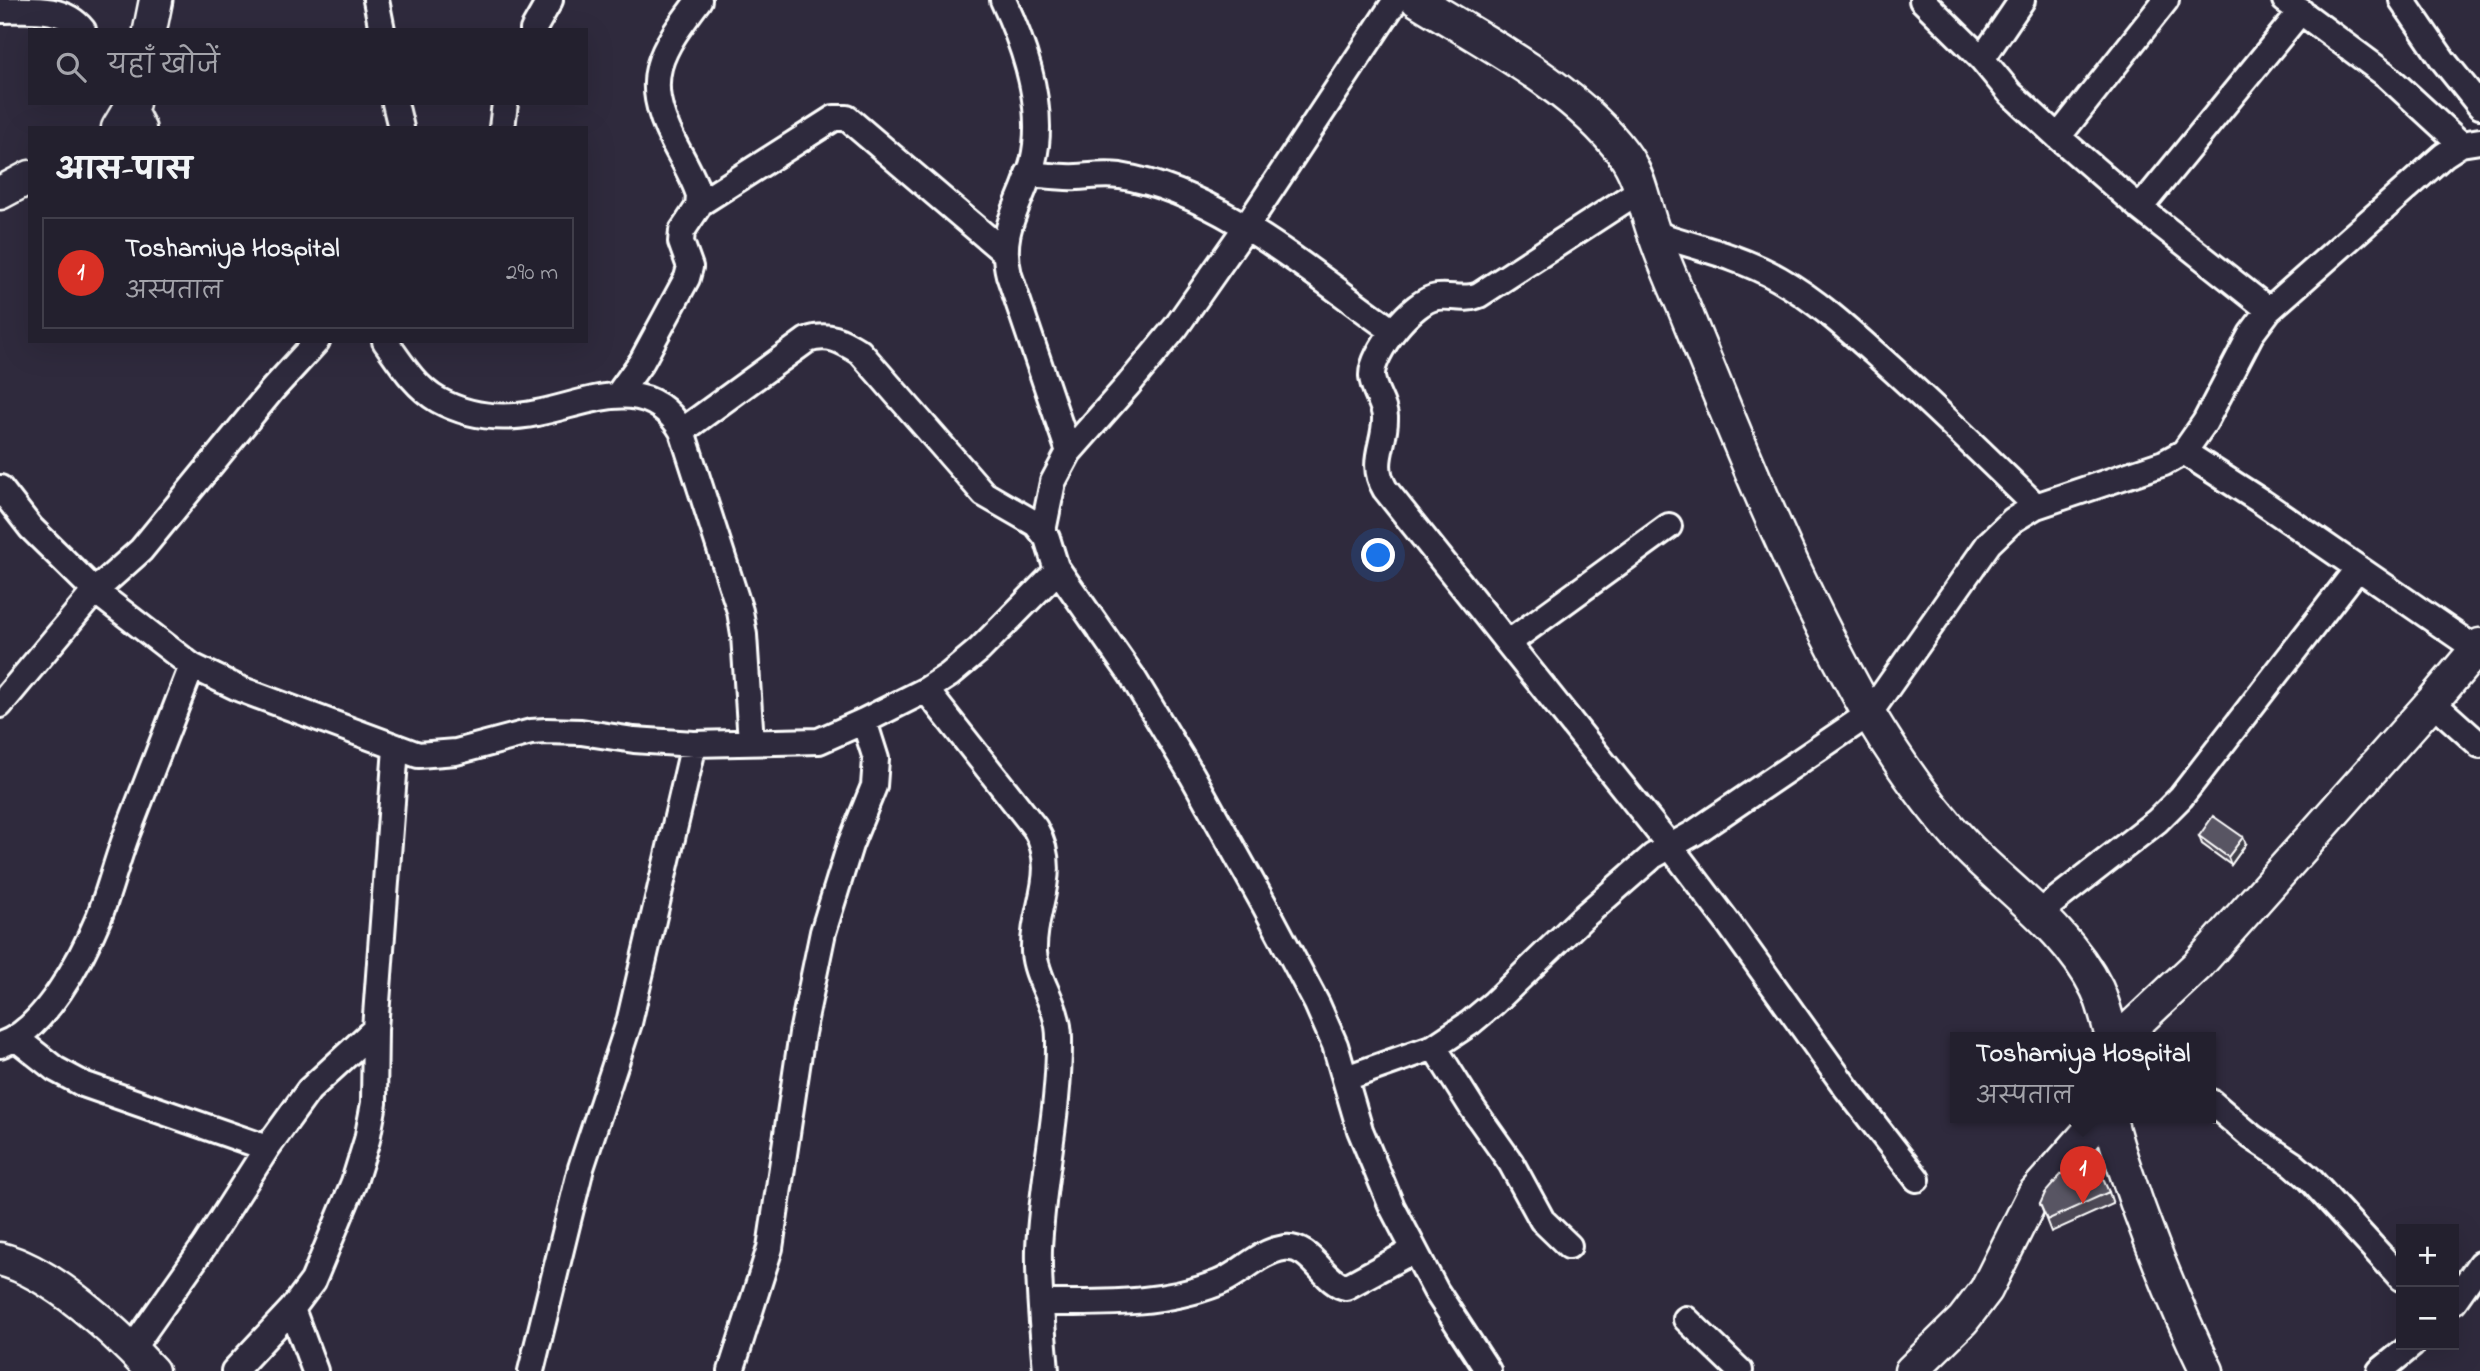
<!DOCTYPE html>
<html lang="hi">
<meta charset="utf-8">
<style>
:root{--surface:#23202e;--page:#2f2d3a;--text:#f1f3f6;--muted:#a3a3aa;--line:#403e4a;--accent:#d93025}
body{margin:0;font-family:"Indie Flower","Playpen Sans Deva",sans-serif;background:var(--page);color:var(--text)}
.controls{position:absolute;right:21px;bottom:21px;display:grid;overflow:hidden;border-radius:0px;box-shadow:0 7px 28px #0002}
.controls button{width:63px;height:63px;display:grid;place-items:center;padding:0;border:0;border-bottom:2px solid var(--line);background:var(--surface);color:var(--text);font:35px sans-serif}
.you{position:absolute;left:1379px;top:556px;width:24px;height:24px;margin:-18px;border:5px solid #fff;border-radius:50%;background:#1a73e8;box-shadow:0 0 0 10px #1a73e833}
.badge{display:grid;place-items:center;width:46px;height:46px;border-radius:50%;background:var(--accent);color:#fff;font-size:23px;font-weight:700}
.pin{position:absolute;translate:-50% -58px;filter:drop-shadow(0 2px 4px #0008)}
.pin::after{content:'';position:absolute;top:37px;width:24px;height:21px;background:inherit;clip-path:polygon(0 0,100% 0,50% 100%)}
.popup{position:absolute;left:1950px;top:1032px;width:266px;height:91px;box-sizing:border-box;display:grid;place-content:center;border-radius:0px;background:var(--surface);filter:drop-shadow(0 2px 5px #0005);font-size:23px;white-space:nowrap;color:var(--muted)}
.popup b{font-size:26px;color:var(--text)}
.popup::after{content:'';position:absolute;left:50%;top:100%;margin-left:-14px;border:14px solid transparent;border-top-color:var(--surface)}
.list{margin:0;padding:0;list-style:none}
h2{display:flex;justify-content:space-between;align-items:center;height:91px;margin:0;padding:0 28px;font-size:30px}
h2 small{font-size:23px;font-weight:400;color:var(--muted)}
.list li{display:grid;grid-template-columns:46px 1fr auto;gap:21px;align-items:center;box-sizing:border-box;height:112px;margin:0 14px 14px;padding:0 14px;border:2px solid var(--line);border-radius:0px}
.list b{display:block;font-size:26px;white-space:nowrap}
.list p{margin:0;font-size:23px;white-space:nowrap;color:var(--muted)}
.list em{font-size:23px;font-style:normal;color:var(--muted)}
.icon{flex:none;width:38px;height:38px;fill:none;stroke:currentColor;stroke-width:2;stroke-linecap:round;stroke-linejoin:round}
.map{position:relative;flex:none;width:2480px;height:1371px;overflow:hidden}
.search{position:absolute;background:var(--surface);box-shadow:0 7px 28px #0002;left:28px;top:28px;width:560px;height:77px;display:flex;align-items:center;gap:18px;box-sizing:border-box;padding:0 24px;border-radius:0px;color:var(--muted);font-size:26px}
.panel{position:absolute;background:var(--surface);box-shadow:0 7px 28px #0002;left:28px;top:126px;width:560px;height:217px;border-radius:0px}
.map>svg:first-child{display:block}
</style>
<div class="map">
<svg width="2480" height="1371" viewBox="0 0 2480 1371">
<rect width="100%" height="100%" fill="#2f2a3d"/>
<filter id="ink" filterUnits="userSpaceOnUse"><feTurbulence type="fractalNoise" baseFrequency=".0143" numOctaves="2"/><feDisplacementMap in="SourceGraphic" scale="14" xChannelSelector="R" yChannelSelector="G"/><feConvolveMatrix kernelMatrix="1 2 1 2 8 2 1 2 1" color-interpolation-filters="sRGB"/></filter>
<g filter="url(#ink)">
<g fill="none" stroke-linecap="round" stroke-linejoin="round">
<g stroke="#fff" stroke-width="30">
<path id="minor" d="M376 0 382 30
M1003 0C1025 47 1046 109 1033 162 1022 205 997 228 1009 275L1069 452
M1922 0 1982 59 2010 93 2058 137 2140 208 2269 310
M2285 0 2386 75 2461 144
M2402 0 2443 60 2480 106
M0 10C29 10 63 5 83 30
M533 30 550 0
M1982 59 2022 0
M395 103 401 128
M132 107 143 128
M502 128 505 103
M2058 137 2166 0
M1028 174C1044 175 1061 178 1077 177 1092 176 1104 174 1120 176 1220 192 1312 274 1393 331
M1642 189 1479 295C1465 301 1451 295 1437 297 1413 300 1371 353 1372 376 1373 391 1384 402 1385 417 1386 444 1369 462 1385 489L1670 846 1729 924 1847 1089 1917 1179
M699 204 834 118H847L1004 252
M2140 208 2301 11
M1653 233C1696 247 1741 257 1779 279 1816 300 1849 330 1880 358 1934 406 1985 456 2036 506
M385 341C400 362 415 387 438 400 469 417 503 420 537 413 589 403 647 371 682 431L740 611 744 635 751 742
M619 393 642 361 687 278 690 267 681 242 682 231 698 207 699 195C693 176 682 159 673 141 641 77 660 52 699 0
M682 431 807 340C829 333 841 340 860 352L984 494 1036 524 1047 538 1056 567 1132 676 1192 775 1265 906 1317 1004 1335 1045 1360 1130 1392 1207 1436 1291 1488 1371
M2184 452 2262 502 2476 649
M0 488 31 528 95 591 192 666 240 689 418 755 456 752 531 732 546 731 581 732 634 740 694 744 819 741 864 721 926 690 949 675 979 650 1058 570
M1043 531 1053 482 1069 452 1129 384 1176 327 1246 227 1396 0
M1508 643 1669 526
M926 690 1035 828C1061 873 1032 908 1034 952 1036 981 1059 1005 1059 1038 1060 1109 1042 1179 1039 1249 1038 1289 1043 1331 1046 1371
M2432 702 2480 745
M0 705 95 591 141 550 272 390 317 341
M2039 913 2157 821 2181 797 2358 568
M17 1039 55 1069 83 1084 267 1148
M0 1045C44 1031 82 958 99 917 110 889 117 859 128 831 149 776 171 721 192 666
M1434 1047 1473 1109 1511 1163 1542 1220 1569 1246
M1346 1078 1434 1047 1470 1023 1494 1003 1581 919 1653 856 1694 833 1869 714 1989 543 2013 520 2036 506 2164 463 2184 452 2205 422 2251 334 2269 310 2444 155 2461 144 2480 141
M2211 1102 2252 1137 2293 1164 2309 1178 2401 1278
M2454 1301 2480 1264
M1042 1303C1101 1303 1162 1305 1218 1283 1241 1274 1258 1252 1284 1248 1312 1244 1324 1284 1346 1287L1414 1250
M292 1309 315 1371
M1686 1319 1740 1371
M132 1349 205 1245 267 1148 309 1090 375 1029
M234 1371 292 1309 313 1281 354 1182 367 1140 374 1103 375 1029 396 748
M531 1371 581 1168 629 1023 694 744
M731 1371 770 1248 802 1033 823 932 850 845 874 786 876 759 864 721
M2380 1371 2412 1345"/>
</g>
<g stroke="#fff" stroke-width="37">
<path id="tertiary" d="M1417 0C1486 43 1574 87 1623 153 1642 178 1644 208 1655 236 1663 260 1674 284 1684 308 1739 444 1795 584 1868 712 1896 759 1929 807 1967 847 2011 892 2068 930 2097 989 2104 1004 2108 1021 2112 1038
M150 30 156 0
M118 128 133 103
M0 193 30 177
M2114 1038 2130 1029 2198 965 2432 702 2480 645
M2110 1118C2116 1147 2127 1174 2136 1201 2157 1259 2180 1316 2207 1371
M0 1259C52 1272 116 1332 152 1371
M1911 1371 1963 1320 1986 1290 2034 1194 2101 1118"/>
</g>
<use href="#minor" stroke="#2f2a3d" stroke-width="24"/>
<use href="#tertiary" stroke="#2f2a3d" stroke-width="32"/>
</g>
<path fill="#4d4956" stroke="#fff" stroke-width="2" d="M2199 836 2246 844 2231 865 2202 844Z
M2109 1192 2113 1204 2051 1232 2040 1204Z"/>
<path fill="#3e3c46" stroke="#fff" stroke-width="2" d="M2243 837 2246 844 2231 865 2228 857Z"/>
<path fill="#595564" stroke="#fff" stroke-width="2" d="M2213 816 2243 837 2228 857 2199 836Z
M2093 1157 2109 1192 2047 1220 2040 1204 2045 1193 2067 1168Z"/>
</g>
</svg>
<div class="controls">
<button>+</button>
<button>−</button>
</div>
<div class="you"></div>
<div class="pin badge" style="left:2083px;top:1204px">1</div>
<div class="popup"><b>Toshamiya Hospital</b>अस्पताल</div>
<div class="search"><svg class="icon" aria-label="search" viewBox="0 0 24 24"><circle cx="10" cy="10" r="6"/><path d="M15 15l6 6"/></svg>यहाँ खोजें</div>
<section class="panel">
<h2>आस-पास<small></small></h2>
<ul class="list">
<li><span class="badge">1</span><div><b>Toshamiya Hospital</b><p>अस्पताल</p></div><em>290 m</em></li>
</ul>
</section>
</div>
